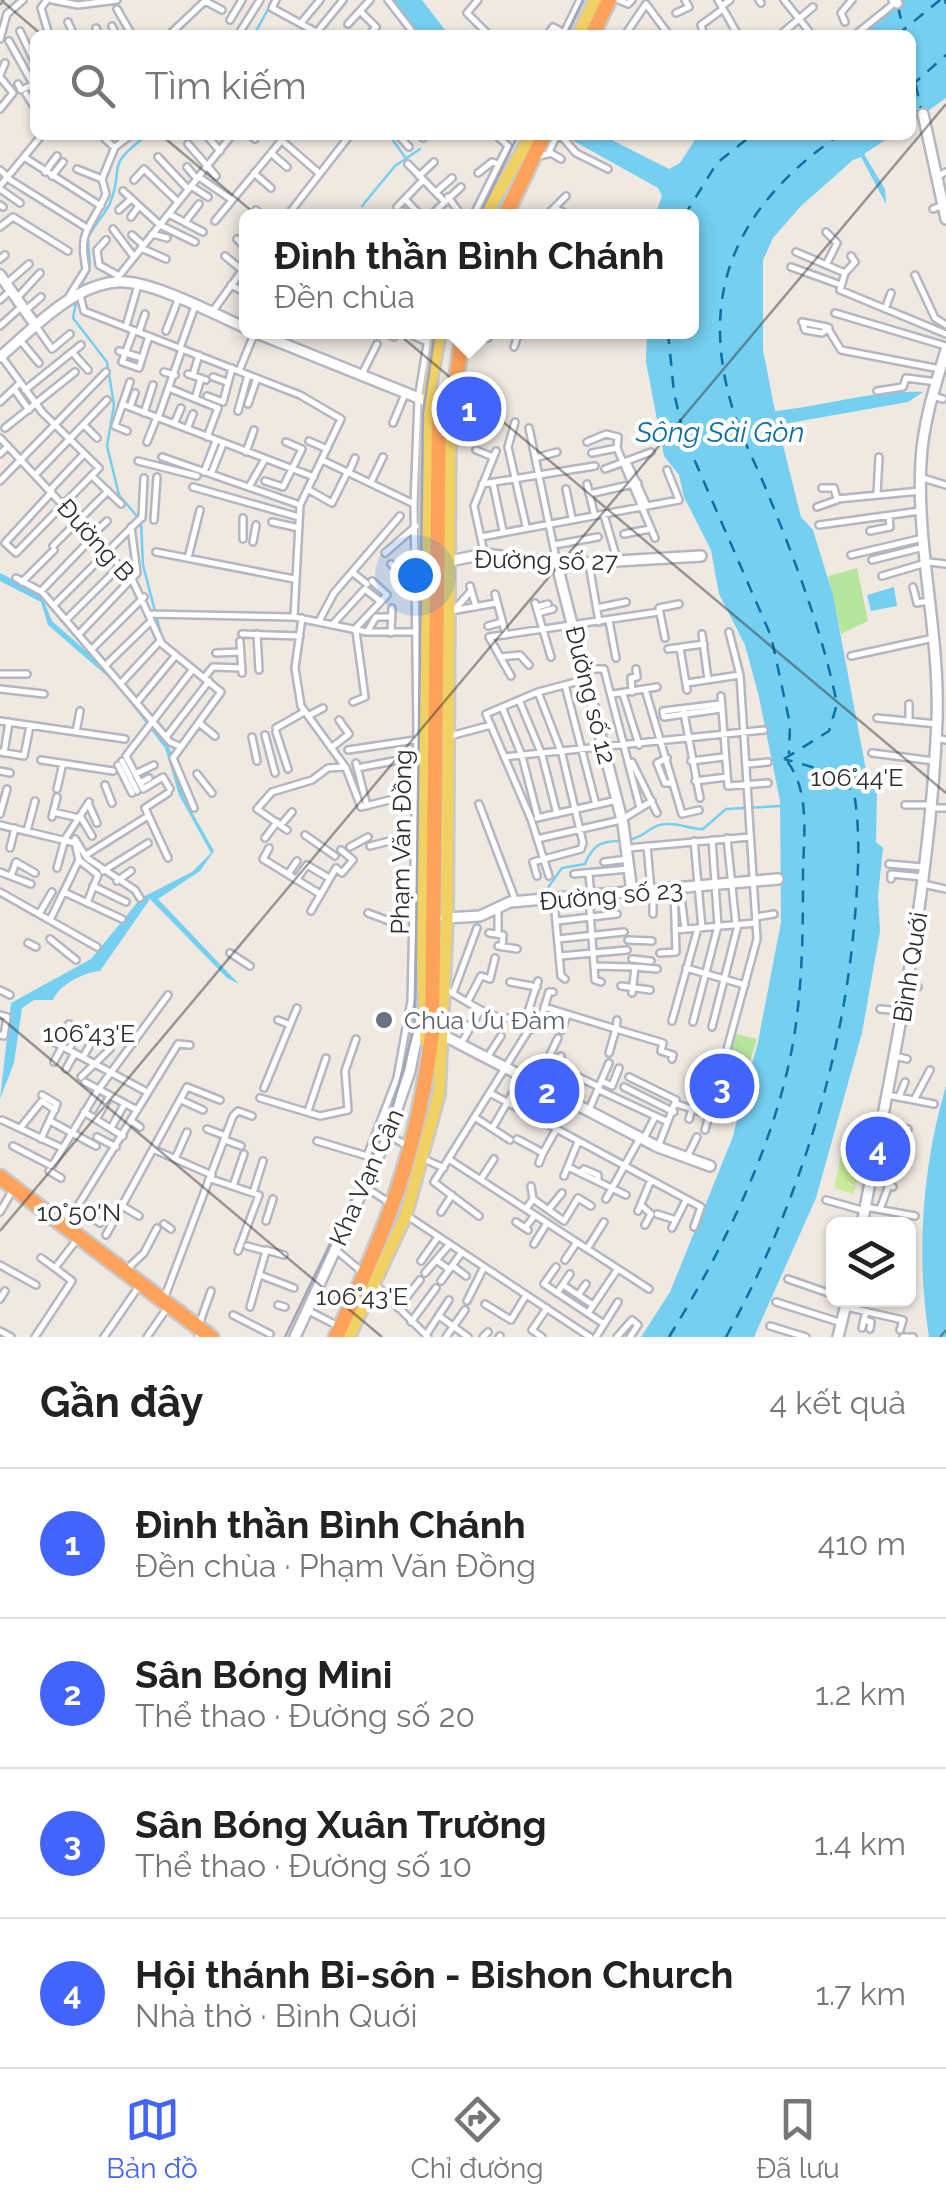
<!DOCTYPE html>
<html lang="vi">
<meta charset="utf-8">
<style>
:root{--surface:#fff;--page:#f6f6f6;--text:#222;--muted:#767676;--line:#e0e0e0;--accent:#4264fb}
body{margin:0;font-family:Raleway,sans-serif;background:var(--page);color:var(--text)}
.controls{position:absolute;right:30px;bottom:30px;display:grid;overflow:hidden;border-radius:15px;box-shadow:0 2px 8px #0004}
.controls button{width:90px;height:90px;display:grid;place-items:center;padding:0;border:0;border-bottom:2px solid var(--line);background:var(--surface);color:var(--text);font:50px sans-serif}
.you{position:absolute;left:415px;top:575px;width:35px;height:35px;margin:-25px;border:8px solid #fff;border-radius:50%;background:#1a73e8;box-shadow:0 0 0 15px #1a73e833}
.badge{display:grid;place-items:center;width:65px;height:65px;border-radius:50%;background:var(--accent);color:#fff;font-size:32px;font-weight:700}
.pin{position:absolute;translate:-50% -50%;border:5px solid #fff;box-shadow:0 2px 10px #0006}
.popup{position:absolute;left:239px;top:209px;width:460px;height:130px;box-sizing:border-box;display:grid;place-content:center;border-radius:15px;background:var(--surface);filter:drop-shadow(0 2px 8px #0005);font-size:32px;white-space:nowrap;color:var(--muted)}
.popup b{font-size:38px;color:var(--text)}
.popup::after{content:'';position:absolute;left:50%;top:100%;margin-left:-20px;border:20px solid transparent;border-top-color:var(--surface)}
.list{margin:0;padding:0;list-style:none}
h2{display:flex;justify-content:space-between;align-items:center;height:130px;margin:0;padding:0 40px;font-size:42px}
h2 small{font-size:32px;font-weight:400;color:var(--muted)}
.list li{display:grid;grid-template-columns:65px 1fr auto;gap:30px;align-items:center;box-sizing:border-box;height:150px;padding:0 40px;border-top:2px solid var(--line)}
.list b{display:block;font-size:38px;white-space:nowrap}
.list p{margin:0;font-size:32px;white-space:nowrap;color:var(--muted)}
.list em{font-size:32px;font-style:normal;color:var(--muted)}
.icon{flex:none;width:55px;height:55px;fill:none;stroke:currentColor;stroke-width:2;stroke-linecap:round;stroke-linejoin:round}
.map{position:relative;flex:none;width:946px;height:1337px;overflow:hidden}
.search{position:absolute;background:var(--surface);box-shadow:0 2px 8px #0004;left:30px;right:30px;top:30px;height:110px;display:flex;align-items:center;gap:25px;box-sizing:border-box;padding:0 35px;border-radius:15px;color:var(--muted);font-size:38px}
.sheet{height:730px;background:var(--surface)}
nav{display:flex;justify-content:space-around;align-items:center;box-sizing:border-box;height:140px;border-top:2px solid var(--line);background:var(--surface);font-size:28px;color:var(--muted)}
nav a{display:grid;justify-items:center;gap:5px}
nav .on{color:var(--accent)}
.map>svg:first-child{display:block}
</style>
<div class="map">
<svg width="946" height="1337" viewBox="0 0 946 1337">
<rect width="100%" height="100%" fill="#efe9e1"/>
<path fill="#b6e59e" d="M857 568 868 621 841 634 828 576Z
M736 1034 757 1039 747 1071 728 1064Z"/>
<path fill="#c9ec9a" d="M844 1142 866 1148 856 1185 846 1183 856 1187 853 1194 834 1188Z"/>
<path fill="#75cff0" d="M394 0H422L449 35H420Z
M902 0H946V98L911 123V35H861Z
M563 135H602L669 169 680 163 698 135H893L864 154 885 189 886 204 861 157 853 160 801 206 773 238 763 260V350L775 411C825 406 874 390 923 392L908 402 778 425 801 517 813 530 833 595 869 786 877 789 876 842 883 848 878 896 880 931 862 1033 816 1198 754 1337H641L670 1292 732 1139 758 1042 781 922 780 801 759 697 745 645 719 594 711 550 684 497 679 475 664 456 646 362 647 332H692V216H655L662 196 658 188Z
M0 573 41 594 52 621 118 679 170 749 184 798 214 851 200 871 158 899 239 984 227 978 150 899 100 971C84 972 59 985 53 1000H34L22 1008 14 1063 0 1099 11 1003 91 959 141 898 192 872 211 853 179 795 165 748 114 682 48 625 41 602 0 581Z
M894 587 897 606 871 611 867 595Z
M946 1086V1337H929C916 1255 922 1167 946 1086Z"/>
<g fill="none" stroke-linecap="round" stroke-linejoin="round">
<path stroke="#75cff0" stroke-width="2.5" d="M254 35 273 0
M389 135 405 157
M362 206 395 166 420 149
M78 290C96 263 88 266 88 238 93 226 104 216 110 203 126 163 102 170 147 135
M77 298 73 318 107 362 114 405 107 446 119 495 141 521 143 565 162 638
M533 897 547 889 562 868 585 864C599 829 619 848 640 836 651 830 656 823 670 824 681 824 691 829 703 829L726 809 780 806"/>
<path stroke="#0d6fa3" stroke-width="2.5" stroke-dasharray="12 10" stroke-linecap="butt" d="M945 0 946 4
M898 7 905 35
M897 35 940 0
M911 63 922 113
M911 86 946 55
M684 216 717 163 752 135
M668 332 674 393 684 436 771 636 790 724 789 754
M784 759 829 731 837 704C823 634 795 560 768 494 757 466 742 439 733 410 696 288 740 204 839 135
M669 1337C724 1248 777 1141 794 1037 803 981 803 926 803 870 804 834 810 789 786 760
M726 1337C797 1207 843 1064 855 916 858 876 861 833 854 793L833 773 784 759"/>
<g stroke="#b4b7c1" stroke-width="10">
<path id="street" d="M47 0 41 8 49 35
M52 0 78 5 117 0
M276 0 272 8 316 32
M388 0 415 35
M478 0 467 13 489 35
M619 0 628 4 632 0
M718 0 738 35
M759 0 761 3
M784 0 812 35
M205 1 222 10
M722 6 730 0
M117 9 132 35
M361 12 376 27 369 35
M676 13 689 7 685 0
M230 20 242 0
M68 22 74 35
M845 22 841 13 852 0
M301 23 320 0
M348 24 370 0
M112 26 116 35
M96 28 99 35
M20 31 35 63
M317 32 343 0
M548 34 553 27 564 33
M169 35 206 0
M238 35 260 0
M563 35 580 0
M625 35 646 4 669 35
M704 35 701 25 723 9
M780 35 813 7
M855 35 891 6
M0 39 7 14 23 0
M9 41 33 84
M0 75 5 63
M0 77 13 93 0 109
M18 84 21 90 32 85
M26 94 35 108
M206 135 220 151
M250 135 255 139
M398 135 409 147
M423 138 427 135
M105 139 115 148
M281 140 320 174
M188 144 216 176
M549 152 561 159
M271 153 287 167
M539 156 548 154 556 137 563 138 576 153 608 169
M24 157 101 206
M158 157 188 189
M408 164 444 201
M187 167 197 179
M77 169 102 179
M0 170 8 177
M45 172 57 156
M254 173 271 188
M478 173 492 162 498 164
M52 176 63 162
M419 176 434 162
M199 177 232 200
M936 177 946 172
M7 178 87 228
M102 179 115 147 131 135
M134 180 144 169 178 202
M0 186 42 135
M191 186 208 197
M0 189 20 203
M123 191 160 225 195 242
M436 192 452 178
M448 197 462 216
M405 199 421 216
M0 205 3 207
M397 207 423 180
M555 208 570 216
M933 209 943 205
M119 210 131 199
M256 210 263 216
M402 211 408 216
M169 214 203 232
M287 216 350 135
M430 216 461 187
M473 216 508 146 496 135
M546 216 566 196
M131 217 139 206
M215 221 286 135
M185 222 199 204
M0 227 13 217 68 251
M113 229 134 257
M826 232 837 243 826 265
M152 234 167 238
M132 235 143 245
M237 239 246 248
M106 240 97 250 99 265 119 276
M141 248 166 259
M796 252 845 273 840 290 946 334
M225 256 242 270
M0 259 5 255
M791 267 841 285
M845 273 855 262 851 256
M915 275 935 318 946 325
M115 281 232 135
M7 283 29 264
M231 285 246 293
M80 295 84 311 300 395 341 419 300 505 294 617
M17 298 40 273
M68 298 86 269C78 229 90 230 106 194L102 179
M0 300 9 292
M885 309 891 293
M26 310 41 297
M213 311 246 265
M835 313 946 346
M802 322 827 327 841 350 940 369
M127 323 138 285
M803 323 805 330 822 333 829 328
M0 326 20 308
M36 326 52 349 70 334
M134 330 122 362 139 368 149 336
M166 331 178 300
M139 332 145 314
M382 332 394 337 396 332
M405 332 427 342
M488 338 490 332
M20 340 39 363
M514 347 519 332
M180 348 195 306
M119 351 142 358
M72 352 88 370
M1 356 42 412 99 468 16 553 5 543 52 492
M239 371 255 332
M164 372 175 375
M188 374 206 380
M362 374 377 344
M193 375 199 355
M213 377 227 382
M14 389 29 410
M171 389 218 408 207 437
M25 390 81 345
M877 391 903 387 906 378 937 382
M207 396 223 402 232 368
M933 396 943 399
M195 399 201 378
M0 402 20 383
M122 404 314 477
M248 404 257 378
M130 407 135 393
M238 411 248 375
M144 413 153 385
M158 418 182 349
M453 422 471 424
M515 422 508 447 526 526
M393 423 405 394
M174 424 181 408
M84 425 97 438
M5 428 75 372
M529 428 557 563
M187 429 193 414
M127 431 115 426 130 382
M0 438 132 579 162 644 221 692 173 758 194 808
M309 441 327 449
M147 442 157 417
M587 442 606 434 618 437 617 448 655 538
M476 450 493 457
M246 452 254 430
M592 453 617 448
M0 454 8 446
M162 457 211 474 223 444
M535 458 557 452
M322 460 414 504
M138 461 197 476
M628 464 647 506
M605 469 651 452
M204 472 216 441
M349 472 355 458
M36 474 107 400
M211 474 300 505
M92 476 121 504
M923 478 946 485
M0 481 106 372
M265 481 283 487 302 449 286 442
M371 482 383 457
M493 483 503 531
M482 484 595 466
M587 484 594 513
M250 485 265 459
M193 487 299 517
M822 488H834L837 499 921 491
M566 489 572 518
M50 490 84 454
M309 490 332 503 348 471
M589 494 638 483
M877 494 879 457
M817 507 837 500
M604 515 617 559
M142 518 144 478
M154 520 157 477
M272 522 299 528
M819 525 920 511
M870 531 890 527 889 516
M624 534 650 529
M92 535 107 521
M481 537 679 500 667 470
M243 539V518
M253 542 256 525
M554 545 598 537
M53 546 108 491
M156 552 294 579
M484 552 474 506 496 451
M385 553 416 526
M851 555 923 538
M188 558 200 510
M872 560 924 547
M391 564 396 569 416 558
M589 564 599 622
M352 572 367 584
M882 576 929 562 946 564
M16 578 42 592 170 742 179 746
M22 582 54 550
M470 586 476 607
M913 587 917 603 929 601
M365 589 380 601
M41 591 93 537
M495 594 506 635
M535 603 551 657
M54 605 141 518
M537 607 548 604
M456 608 471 591
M597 608 626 602
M451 611 496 603
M538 613 553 609
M149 614 294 617 367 632H414
M302 618 295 668 301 706 346 768 361 807 414 794
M67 619 120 566
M319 621 334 593 400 516
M609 621 616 658
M332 625 364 590
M488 626 502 622
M354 630 387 595 372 581
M367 632 376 617H392
M80 633 137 573 131 527
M391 633 392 608
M242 634 300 636
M257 634 259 670
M702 634 708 680
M665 638 659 608 679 604
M240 641 242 673
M93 648 144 597
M680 648 687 690
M668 649 704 644
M216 653 240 652
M851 656 934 638
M500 657 520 655 529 665
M107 664 150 622
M586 669H604L640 808
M0 674H27
M511 676 489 637 659 612
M204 678 213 667 242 668
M123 681 160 641
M687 683 740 675
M565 685 596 805
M0 689 44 694
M645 689 682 814 699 810
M632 692 631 678 637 677 636 669
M613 694 657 687
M623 694 639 745
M721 696 728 786 768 783
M519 700 542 755 557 814
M138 701 176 655
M353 702 365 697 356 631
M720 704 663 711 664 717 721 709
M502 707 522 756 538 818
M684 713 700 798
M308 716 323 708
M877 718 937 724
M909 720V704
M0 721 125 739
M199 723 215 736
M276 728 304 712
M76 732 80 711
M276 732 288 769
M265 735 275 773
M450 736 491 725
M166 737 209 681
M252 737 257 761
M936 738 946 740
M331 748 349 734 339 720
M348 750 415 740
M0 752 24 756 30 726
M4 753 9 722
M872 753 934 761
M504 757 764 730
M667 758 657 763 665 783H673
M41 760 113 771
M122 761 137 791
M691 761 724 757
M632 762 657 813
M356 763 367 806
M748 764 768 762
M118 765 132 793
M357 768 394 761
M0 771 10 773
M135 774 154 765
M197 774 212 793
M695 781 727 777
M140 783 149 778
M105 785 112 803
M57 789 63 763
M170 789 163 777 143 789 126 756 193 669
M479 804 515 899
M89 805 97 823
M905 805H929
M931 808H946
M53 812 79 818
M0 814 7 789
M80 816 92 836
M52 817 57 797
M537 818 617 800
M0 825 75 843 79 860 98 875 87 903
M281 825 292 812
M287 830 257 809 272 792 312 780 328 768 344 767
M27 831 35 801
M305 835 335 856
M265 838 277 822
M727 838 736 925
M75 839 87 858 135 890 140 898
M537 839 621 820 652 801
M694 841 702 928
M370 846 413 835
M647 846 651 890
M350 847 368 837
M10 848 15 828
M269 848 263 859 320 894
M628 848 750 837
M86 855 148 816
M168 858 145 808 168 793
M604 862 628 859
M889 864 922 867
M57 868 65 839 89 802
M103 871 148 843
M0 872 31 884
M288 874 297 861
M574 874 629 869
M589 874 591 896
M11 876 16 862 35 873
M537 876 533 862 581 849 583 843 562 754 538 692
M549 876 531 819 486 714 538 692 587 679
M891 879V874L923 877
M296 880 307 865 329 878
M117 881 131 871
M923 884 946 889
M93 886 126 902
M680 888 685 929
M653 890V914
M0 892 97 947
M64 892 122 919
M589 897 595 980 601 982
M554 901 561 976 565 979
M498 908V934
M311 911 336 868 342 873 353 860 341 850
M368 913 389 921 402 905
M39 914 52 892
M756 917 774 914
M50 920 79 860
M557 921 617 914
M675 930 756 923
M489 933 503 935 502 947
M50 939 76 960
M558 939 624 932
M628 940 652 941
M28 943 36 947
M498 946 517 949
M230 953 250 966
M660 953 676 952 674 889
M560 956 627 950
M632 959 651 961
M596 966 632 967
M635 967 657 969
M686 968 745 985
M510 982 537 987
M908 985 918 987
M621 986 650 990
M0 990 10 995
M446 990C473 1003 498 1030 528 1012L538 981
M453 993 477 928
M632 993 635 967
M468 1001 481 976 490 979 495 958
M544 1007 616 1029 617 1020
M880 1009 900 1011
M0 1015 7 1017 4 1036 0 1035
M452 1018 470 1027
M278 1020 290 1025
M672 1021 698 928
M693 1022 718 926 712 840
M712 1027 738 925
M562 1030 567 1015
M54 1042 147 1092
M462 1042 480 1011
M58 1043 69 1024
M69 1049 80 1030
M609 1053 616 1029 663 1043 661 1051 673 1055 672 1059
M488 1056 501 1036
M561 1056 556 1066 599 1087
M895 1056 907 1059
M83 1057 94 1038
M54 1062 62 1047
M66 1069 75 1053
M81 1077 110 1049
M629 1077 676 1100 658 1147
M601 1081 612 1086 619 1068
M85 1082 137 1110
M536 1084 558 1038
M694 1084 717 1092
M624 1087 674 1112
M264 1088 297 1008
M599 1090 666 1121
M490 1093 701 1207 694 1227
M887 1095 914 1100 930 1070
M899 1097 905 1082
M260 1098 320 1116 348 1110 345 1071 356 1039
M181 1100 203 1110
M914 1100 934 1104
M677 1104 710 1115
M589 1110 609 1063
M308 1111 326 1058
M84 1112 123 1136
M476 1118 510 1140
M96 1119 110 1096
M689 1119 692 1109
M2 1120 62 1148
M131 1121 140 1127
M52 1122 96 1146
M881 1125 908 1129
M21 1127 42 1101 55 1110
M493 1127 521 1079
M111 1128 124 1105
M207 1129 226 1136
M705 1130 757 939 740 675 729 632
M388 1135 408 1146
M97 1137 116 1147
M41 1139 57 1104 42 1095
M517 1139 543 1153 556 1130
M225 1140 241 1146
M643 1140 655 1117
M317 1141 367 1156 397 1078 411 1001 417 728 414 504 418 399 429 332
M880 1144 899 1148 897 1159
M13 1146 52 1166 98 1090 168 995
M155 1150 212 1175
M688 1155 697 1137
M874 1157 892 1160
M175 1159 187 1132
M424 1159 444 1168
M450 1160 649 1289
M539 1163 543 1153
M873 1166 890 1169
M568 1167 626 1195
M49 1171 61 1178
M872 1171 892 1178
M580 1173 584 1169 598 1175V1181
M564 1176 578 1142
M871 1178 885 1182
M211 1179 259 1195 238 1251
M481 1179 494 1159
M233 1186 244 1154
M531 1186 533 1199
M365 1187 390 1203
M253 1193 263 1161
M606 1199 640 1138
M826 1200 865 1211
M641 1205 651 1214 645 1225
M124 1207 139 1216
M866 1207 915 1216
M78 1208 100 1223
M526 1209 533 1199 564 1221 578 1198 591 1206
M549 1209 562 1193
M880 1209 889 1185 893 1187
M638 1211 651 1180
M0 1212 11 1193
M441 1212 452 1195
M657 1214 676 1220
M479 1216 434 1182 528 1031 539 1025 549 992H553
M409 1217 590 1337
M266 1221 273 1199
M516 1222 528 1230
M164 1224 171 1229
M66 1225 178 1044 190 1045
M525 1228 535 1215
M672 1228 686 1200
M106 1235 187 1087 220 1100
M534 1244 547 1223
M247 1246 266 1251 250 1307
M587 1249 604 1222
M266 1250 284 1255
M336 1250 361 1271
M41 1258 55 1268
M436 1260 446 1267
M565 1260 577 1242
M421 1261 438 1237
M831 1264 834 1265
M0 1265 36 1285
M453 1266 466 1276
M556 1267 544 1284 604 1324
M126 1270 144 1253 157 1228
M425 1273 449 1245
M260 1275 294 1288
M788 1279 834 1295
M441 1281 462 1252
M563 1285 593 1305
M377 1286 428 1337
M557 1293 570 1274
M578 1295 586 1284
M0 1299 5 1291
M164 1299 233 1116 238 1111 252 1116
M467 1301 484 1267
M776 1302 842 1323
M485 1304 511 1320 525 1297
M278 1305 285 1307
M846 1307 903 1320 900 1330
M398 1308 420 1280
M307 1310 336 1325
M588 1313 617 1270
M233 1315 270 1334
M439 1316 468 1337
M864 1320 871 1322 870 1329
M411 1322 436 1288
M199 1325 211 1291
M770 1326 806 1337
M862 1328 866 1311
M0 1331 11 1337
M426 1335 449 1300
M35 1337 72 1281 55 1268 75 1242
M104 1337 137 1289
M147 1337 165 1311
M198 1337V1336
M446 1337 465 1310
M483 1337 488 1332
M499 1337 500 1336
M542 1337 532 1330 547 1308
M596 1337 618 1302
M617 1337 632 1320 638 1325 630 1337
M903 1337H913"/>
</g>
<g stroke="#b4b7c1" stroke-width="14">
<path id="secondary" d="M894 0 897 3
M923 114 946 219
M0 275 36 326
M254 332 431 403
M0 357C32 330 71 286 116 282 150 279 214 314 246 328
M450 561 484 554 567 564 701 556
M567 564 559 573 623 824 632 892
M445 918 480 916 510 902 778 879
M437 1032 658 1147 710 1166
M862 1224C894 1057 930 891 937 720 940 633 916 546 921 461 923 423 935 386 946 350
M295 1337 388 1135 410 1071 421 1015
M838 1337 847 1300"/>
</g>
<g stroke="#c9c9c9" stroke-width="16">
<path id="primary" d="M578 35 595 0
M485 216 531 135
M426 1041 422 938 427 438 429 393 440 332
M349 1337 406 1215 439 1094 447 918 450 411"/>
</g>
<g stroke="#c9c9c9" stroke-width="19">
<path id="highway" d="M592 35 609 0
M505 216 544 135
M442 412 452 408 463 332
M0 1177 211 1337
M336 1337C387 1228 417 1154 432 1034L439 406 443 400"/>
</g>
<use href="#street" stroke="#fff" stroke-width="5"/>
<use href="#secondary" stroke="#fff" stroke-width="9"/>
<use href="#primary" stroke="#f2d163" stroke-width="11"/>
<use href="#highway" stroke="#ffa35c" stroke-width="14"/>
<path stroke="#a3a6b8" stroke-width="2.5" d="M566 35 583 0
M479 216 518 135
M285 1337 388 1124 415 1025 423 413 435 332"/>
</g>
<path fill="none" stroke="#2e2e2e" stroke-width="2.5" stroke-opacity="0.45" d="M1 0 42 35M0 5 4 0M161 135 946 793M0 1017 382 1337M0 1231 946 104M940 1337 946 1330"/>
<circle fill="#6b7280" stroke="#fff" stroke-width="4" cx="384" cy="1020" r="10"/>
<g text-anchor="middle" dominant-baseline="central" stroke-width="8" stroke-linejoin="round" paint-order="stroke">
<g font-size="25" fill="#2e2e2e" stroke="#fff">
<text transform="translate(96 540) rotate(48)">Đường B</text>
<text transform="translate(546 560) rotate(1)">Đường số 27</text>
<text transform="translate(591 695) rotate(76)">Đường số 12</text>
<text transform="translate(401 842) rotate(-89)">Phạm Văn Đồng</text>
<text transform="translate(611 895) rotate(-5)">Đường số 23</text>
<text transform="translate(910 967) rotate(-81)">Bình Quới</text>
<text transform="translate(366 1177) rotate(-66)">Kha Vạn Cân</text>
</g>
<g font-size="25" fill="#5b616d" stroke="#fff" text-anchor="start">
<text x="404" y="1020">Chùa Ưu Đàm</text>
</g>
<g font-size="28" font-style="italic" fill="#0d6fa3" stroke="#fff">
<text x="720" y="432">Sông Sài Gòn</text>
</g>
</g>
<g font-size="25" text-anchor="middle" fill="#2e2e2e" stroke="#fff" stroke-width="8" stroke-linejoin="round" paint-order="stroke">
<text x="857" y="786">106°44'E</text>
<text x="89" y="1042">106°43'E</text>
<text x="79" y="1221">10°50'N</text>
<text x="362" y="1305">106°43'E</text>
</g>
</svg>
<div class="controls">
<button><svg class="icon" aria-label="layers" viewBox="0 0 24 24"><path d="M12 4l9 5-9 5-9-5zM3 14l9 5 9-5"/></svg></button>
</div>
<div class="you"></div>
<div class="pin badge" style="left:469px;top:409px">1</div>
<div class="popup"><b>Đình thần Bình Chánh</b>Đền chùa</div>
<div class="pin badge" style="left:547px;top:1091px">2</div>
<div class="pin badge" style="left:722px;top:1086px">3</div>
<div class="pin badge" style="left:878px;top:1149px">4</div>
<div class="search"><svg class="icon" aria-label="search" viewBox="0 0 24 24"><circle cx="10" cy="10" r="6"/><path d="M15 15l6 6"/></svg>Tìm kiếm</div>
</div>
<section class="sheet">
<h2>Gần đây<small>4 kết quả</small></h2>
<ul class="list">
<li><span class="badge">1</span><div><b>Đình thần Bình Chánh</b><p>Đền chùa · Phạm Văn Đồng</p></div><em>410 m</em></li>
<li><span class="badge">2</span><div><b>Sân Bóng Mini</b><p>Thể thao · Đường số 20</p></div><em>1.2 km</em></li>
<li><span class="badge">3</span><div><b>Sân Bóng Xuân Trường</b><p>Thể thao · Đường số 10</p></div><em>1.4 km</em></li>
<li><span class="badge">4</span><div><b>Hội thánh Bi-sôn - Bishon Church</b><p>Nhà thờ · Bình Quới</p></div><em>1.7 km</em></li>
</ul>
</section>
<nav>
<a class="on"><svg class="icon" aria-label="map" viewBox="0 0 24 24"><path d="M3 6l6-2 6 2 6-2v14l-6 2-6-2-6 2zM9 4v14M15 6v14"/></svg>Bản đồ</a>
<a><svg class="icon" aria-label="directions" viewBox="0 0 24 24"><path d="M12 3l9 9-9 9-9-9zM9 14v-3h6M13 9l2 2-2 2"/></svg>Chỉ đường</a>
<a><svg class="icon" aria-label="saved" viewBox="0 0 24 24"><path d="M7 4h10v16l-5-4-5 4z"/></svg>Đã lưu</a>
</nav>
